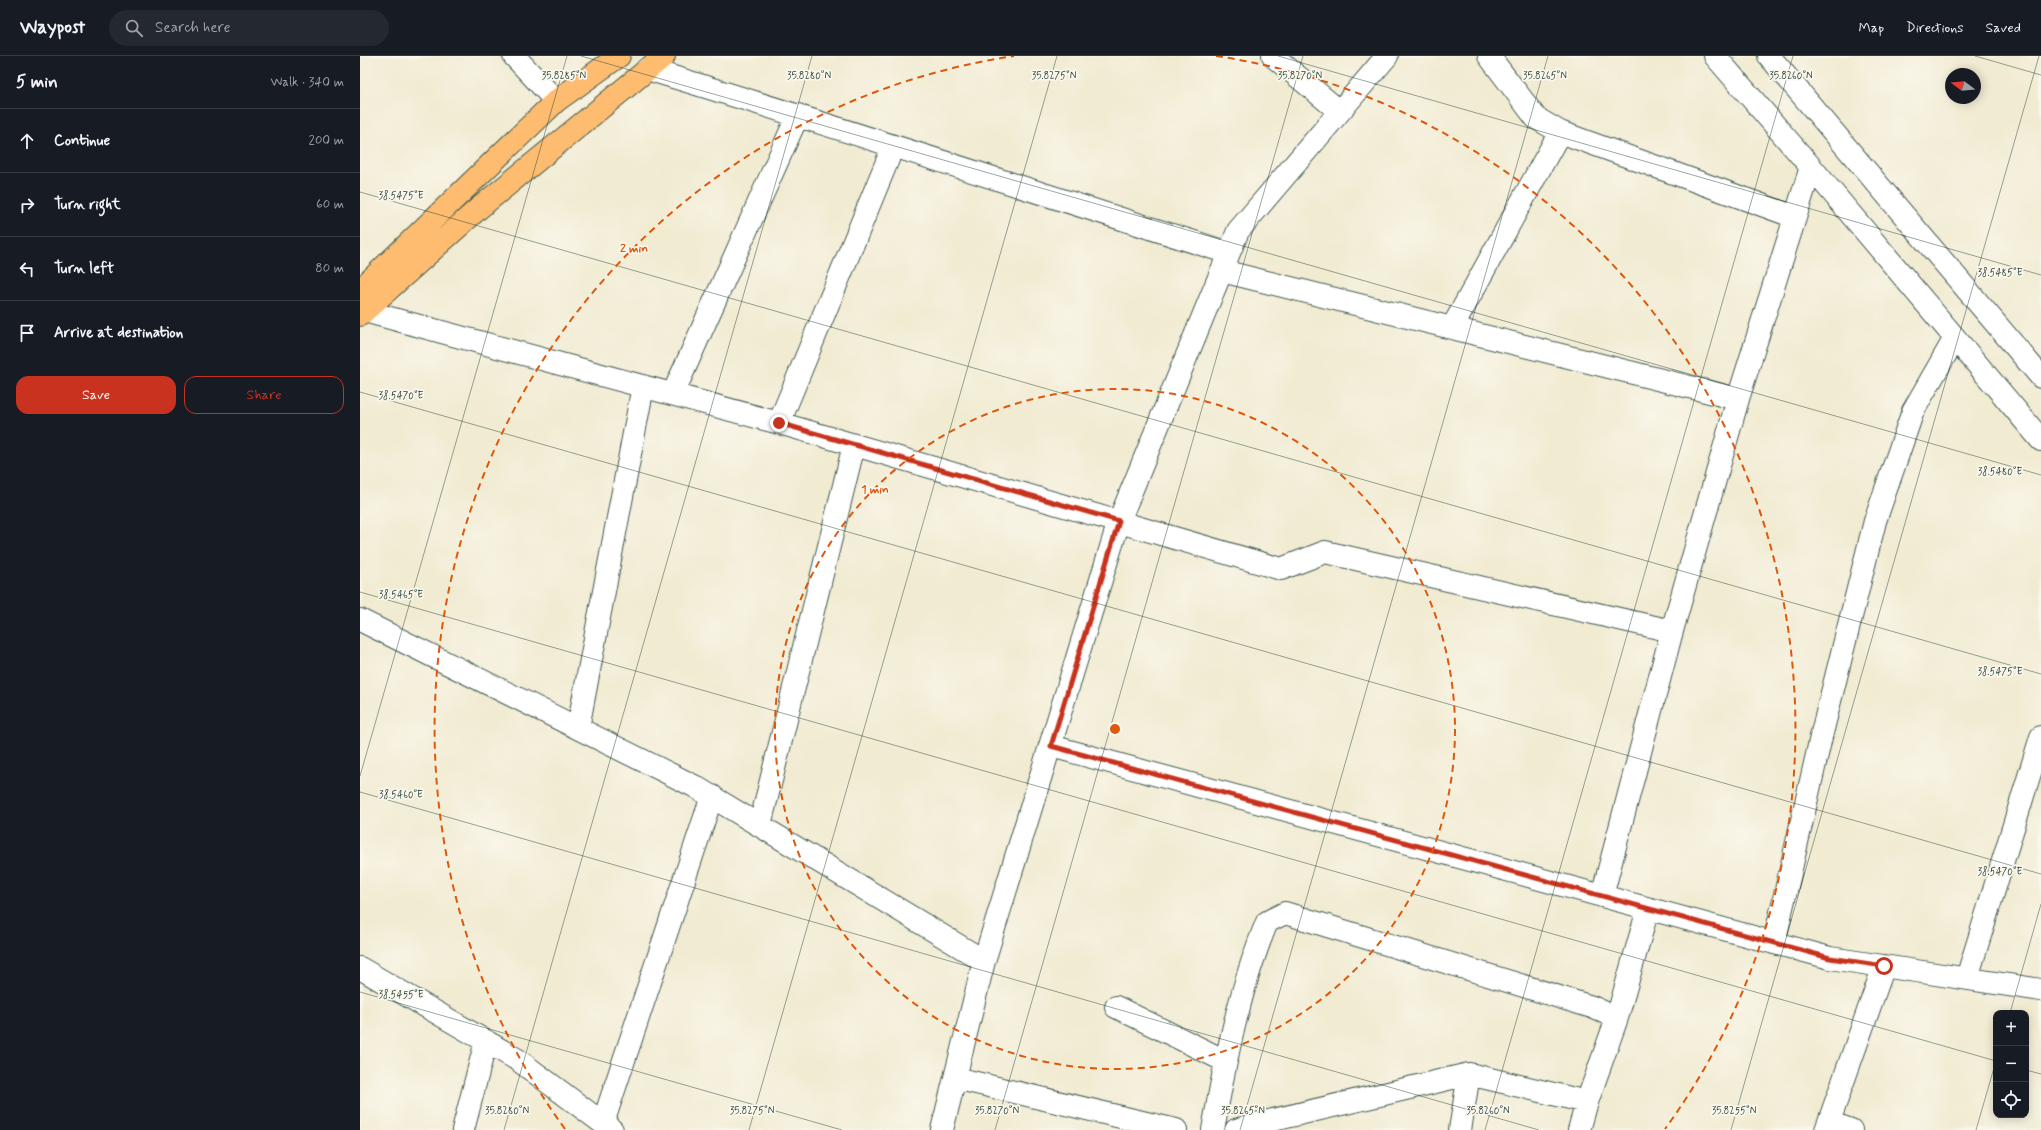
<!DOCTYPE html>
<meta charset="utf-8">
<style>
:root{--surface:#171b24;--page:#242831;--text:#f1f3f6;--muted:#9ea1a6;--line:#363941;--accent:#c8321e}
body{margin:0;font-family:Mynerve,sans-serif;background:var(--page);color:var(--text)}
.controls{position:absolute;right:12px;bottom:12px;display:grid;overflow:hidden;border-radius:8px;box-shadow:0 2px 10px #0003}
.controls button{width:36px;height:36px;display:grid;place-items:center;padding:0;border:0;border-bottom:1px solid var(--line);background:var(--surface);color:var(--text);font:20px sans-serif}
.compass{position:absolute;left:1585px;top:12px;width:36px;height:36px;border-radius:50%;background:var(--surface);box-shadow:0 2px 10px #0003;rotate:286deg}
.stop{position:absolute;width:12px;height:12px;margin:-9px;border:3px solid #c8321e;border-radius:50%;background:#fff}
.stop.end{background:#c8321e;border-color:#fff;box-shadow:0 1px 4px #0008}
.list{margin:0;padding:0;list-style:none}
h2{display:flex;justify-content:space-between;align-items:center;height:52px;margin:0;padding:0 16px;font-size:17px}
h2 small{font-size:13px;font-weight:400;color:var(--muted)}
.list li{display:grid;grid-template-columns:26px 1fr auto;gap:12px;align-items:center;box-sizing:border-box;height:64px;padding:0 16px;border-top:1px solid var(--line)}
.list b{display:block;font-size:15px;white-space:nowrap}
.list em{font-size:13px;font-style:normal;color:var(--muted)}
.actions{display:flex;gap:8px;padding:12px 16px}
.actions a{flex:1;padding:9px 0;border:1px solid var(--accent);border-radius:12px;text-align:center;font-size:14px;color:var(--accent)}
.actions .main{background:var(--accent);color:#fff}
.icon{flex:none;width:22px;height:22px;fill:none;stroke:currentColor;stroke-width:2;stroke-linecap:round;stroke-linejoin:round}
.map{position:relative;flex:none;width:1681px;height:1074px;overflow:hidden}
header{display:flex;align-items:center;gap:24px;box-sizing:border-box;height:56px;padding:0 20px;background:var(--surface);border-bottom:1px solid var(--line)}
header strong{font-size:19px}
nav{display:flex;gap:22px;margin-inline-start:auto;font-size:14px}
.search{width:280px;height:36px;background:var(--page);display:flex;align-items:center;gap:10px;box-sizing:border-box;padding:0 14px;border-radius:22px;color:var(--muted);font-size:15px}
main{display:flex}
aside{flex:1;background:var(--surface)}
.map>svg:first-child{display:block}
</style>
<header>
<strong>Waypost</strong>
<div class="search"><svg class="icon" aria-label="search" viewBox="0 0 24 24"><circle cx="10" cy="10" r="6"/><path d="M15 15l6 6"/></svg>Search here</div>
<nav><a>Map</a><a>Directions</a><a>Saved</a></nav>
</header>
<main>
<aside>
<h2>5 min<small>Walk · 340 m</small></h2>
<ul class="list">
<li><svg class="icon" aria-label="ahead" viewBox="0 0 24 24"><path d="M12 20V5M6 11l6-6 6 6"/></svg><div><b>Continue</b></div><em>200 m</em></li>
<li><svg class="icon" aria-label="right" viewBox="0 0 24 24"><path d="M7 20v-9h11M14 6l5 5-5 5"/></svg><div><b>Turn right</b></div><em>60 m</em></li>
<li><svg class="icon" aria-label="left" viewBox="0 0 24 24"><path d="M17 20v-9H6M10 6l-5 5 5 5"/></svg><div><b>Turn left</b></div><em>80 m</em></li>
<li><svg class="icon" aria-label="arrive" viewBox="0 0 24 24"><path d="M6 21V4h12l-3 4 3 4H6"/></svg><div><b>Arrive at destination</b></div></li>
</ul>
<div class="actions"><a class="main">Save</a><a>Share</a></div>
</aside>
<div class="map">
<svg width="1681" height="1074" viewBox="0 0 1681 1074">
<rect width="100%" height="100%" fill="#fbf7ec"/>
<filter id="ink" filterUnits="userSpaceOnUse"><feTurbulence type="fractalNoise" baseFrequency=".025" numOctaves="2"/><feDisplacementMap in="SourceGraphic" scale="8" xChannelSelector="R" yChannelSelector="G"/><feConvolveMatrix kernelMatrix="1 2 1 2 8 2 1 2 1" color-interpolation-filters="sRGB"/></filter>
<filter id="wash" filterUnits="userSpaceOnUse"><feTurbulence type="fractalNoise" baseFrequency=".012" numOctaves="4" result="noise"/><feDisplacementMap in="SourceGraphic" scale="16" xChannelSelector="R" yChannelSelector="G"/><feGaussianBlur stdDeviation="0.9" result="paint"/><feColorMatrix in="noise" values="0 0 0 0 0 0 0 0 0 0 0 0 0 0 0 0 0 1.4 0 .05"/><feComposite in="paint" operator="in"/></filter>
<g filter="url(#wash)">
<rect width="100%" height="100%" fill="#f1ebd2"/>
</g>
<g filter="url(#ink)">
<g fill="none" stroke-linecap="round" stroke-linejoin="round">
<g stroke="#3e574c" stroke-width="24">
<path id="minor" d="M154 0 196 45
M913 0 979 55
M1129 0 1176 62 1200 76 1435 161
M1355 0 1451 111 1681 384
M1409 0 1681 321
M287 13C482 72 675 136 869 197
M862 215 1378 343
M4 255 419 367 921 513 965 496 1312 575
M1092 272 1200 76
M313 338 438 59
M419 367 533 91
M0 564 334 730 624 905
M218 672 283 330
M691 690 1470 902 1681 934
M400 769 494 389
M1242 840 1312 575 1378 343 1451 111
M1414 887 1461 681 1515 465 1553 355 1595 282
M0 912 158 1004 252 1074
M1607 922 1681 681
M756 951 865 1005
M1257 962 1288 853
M595 1022 816 1074
M1469 1066 1491 1074
M243 1067 352 740
M103 1074 126 985
M582 1074 624 905 759 465 878 175 1027 0
M853 1074C865 1005 880 931 907 866L925 857 1232 951 1257 962 1227 1046 1219 1074
M876 1074 892 1069 1109 1018 1227 1046
M1100 1074 1109 1018
M1466 1074 1524 910"/>
</g>
<g stroke="#3e574c" stroke-width="24">
<path id="major" d="M0 234 196 45 259 0
M0 259 118 153 304 0"/>
</g>
<use href="#minor" stroke="#fff" stroke-width="22"/>
<use href="#major" stroke="#fdbc70" stroke-width="22"/>
</g>
</g>
<g fill="none" stroke-linecap="round" stroke-linejoin="round" filter="url(#ink)">
<path stroke="#c8321e" stroke-width="5" d="M419 367 759 465 691 690 1470 902 1524 910"/>
</g>
<path fill="none" stroke="#1f3d34" stroke-width="1" stroke-opacity="0.45" d="M221 0 1681 419M918 0 1681 219M1615 0 1681 19M0 136 1681 618M0 336 1681 818M0 536 1636 1005M0 720 207 0M0 736 1179 1074M0 936 482 1074M1650 957 1681 848M1666 1014 1681 1018M144 1074 452 0M389 1074 697 0M635 1074 943 0M880 1074 1188 0M1125 1074 1433 0M1371 1074 1679 0M1616 1074 1636 1005"/>
<g fill="none" stroke="#de580e" stroke-width="2" stroke-dasharray="7 5">
<circle cx="755" cy="673" r="340"/>
<path d="M205 1073A680 680 0 0 1 654 0M856 0A680 680 0 0 1 1305 1073"/>
</g>
<g font-size="10" text-anchor="middle" fill="#1f3d34" stroke="#fbf7ec" stroke-width="3.5" stroke-linejoin="round" paint-order="stroke">
<text x="204" y="23">35.8285°N</text>
<text x="449" y="23">35.8280°N</text>
<text x="694" y="23">35.8275°N</text>
<text x="940" y="23">35.8270°N</text>
<text x="1185" y="23">35.8265°N</text>
<text x="1431" y="23">35.8260°N</text>
<text x="41" y="143">38.5475°E</text>
<text x="1640" y="220">38.5485°E</text>
<text x="41" y="343">38.5470°E</text>
<text x="1640" y="419">38.5480°E</text>
<text x="41" y="542">38.5465°E</text>
<text x="1640" y="619">38.5475°E</text>
<text x="41" y="742">38.5460°E</text>
<text x="1640" y="819">38.5470°E</text>
<text x="41" y="942">38.5455°E</text>
<text x="147" y="1058">35.8280°N</text>
<text x="392" y="1058">35.8275°N</text>
<text x="637" y="1058">35.8270°N</text>
<text x="883" y="1058">35.8265°N</text>
<text x="1128" y="1058">35.8260°N</text>
<text x="1374" y="1058">35.8255°N</text>
</g>
<circle cx="755" cy="673" r="6" fill="#de580e" stroke="#fbf7ec" stroke-width="2"/>
<g font-size="12" text-anchor="middle" font-weight="bold" fill="#de580e" stroke="#fbf7ec" stroke-width="3.5" stroke-linejoin="round" paint-order="stroke">
<text x="274" y="196">2 min</text>
<text x="515" y="437">1 min</text>
</g>
</svg>
<div class="controls">
<button>+</button>
<button>−</button>
<button><svg class="icon" aria-label="locate" viewBox="0 0 24 24"><circle cx="12" cy="12" r="6"/><path d="M12 2v4M12 18v4M2 12h4M18 12h4"/></svg></button>
</div>
<svg class="compass" viewBox="-18 -18 36 36"><path d="M0-13l5 13h-10z" fill="#e53935"/><path d="M0 13l5-13h-10z" fill="#9ea1a6"/></svg>
<div class="stop" style="left:1524px;top:910px"></div>
<div class="stop end" style="left:419px;top:367px"></div>
</div>
</main>
